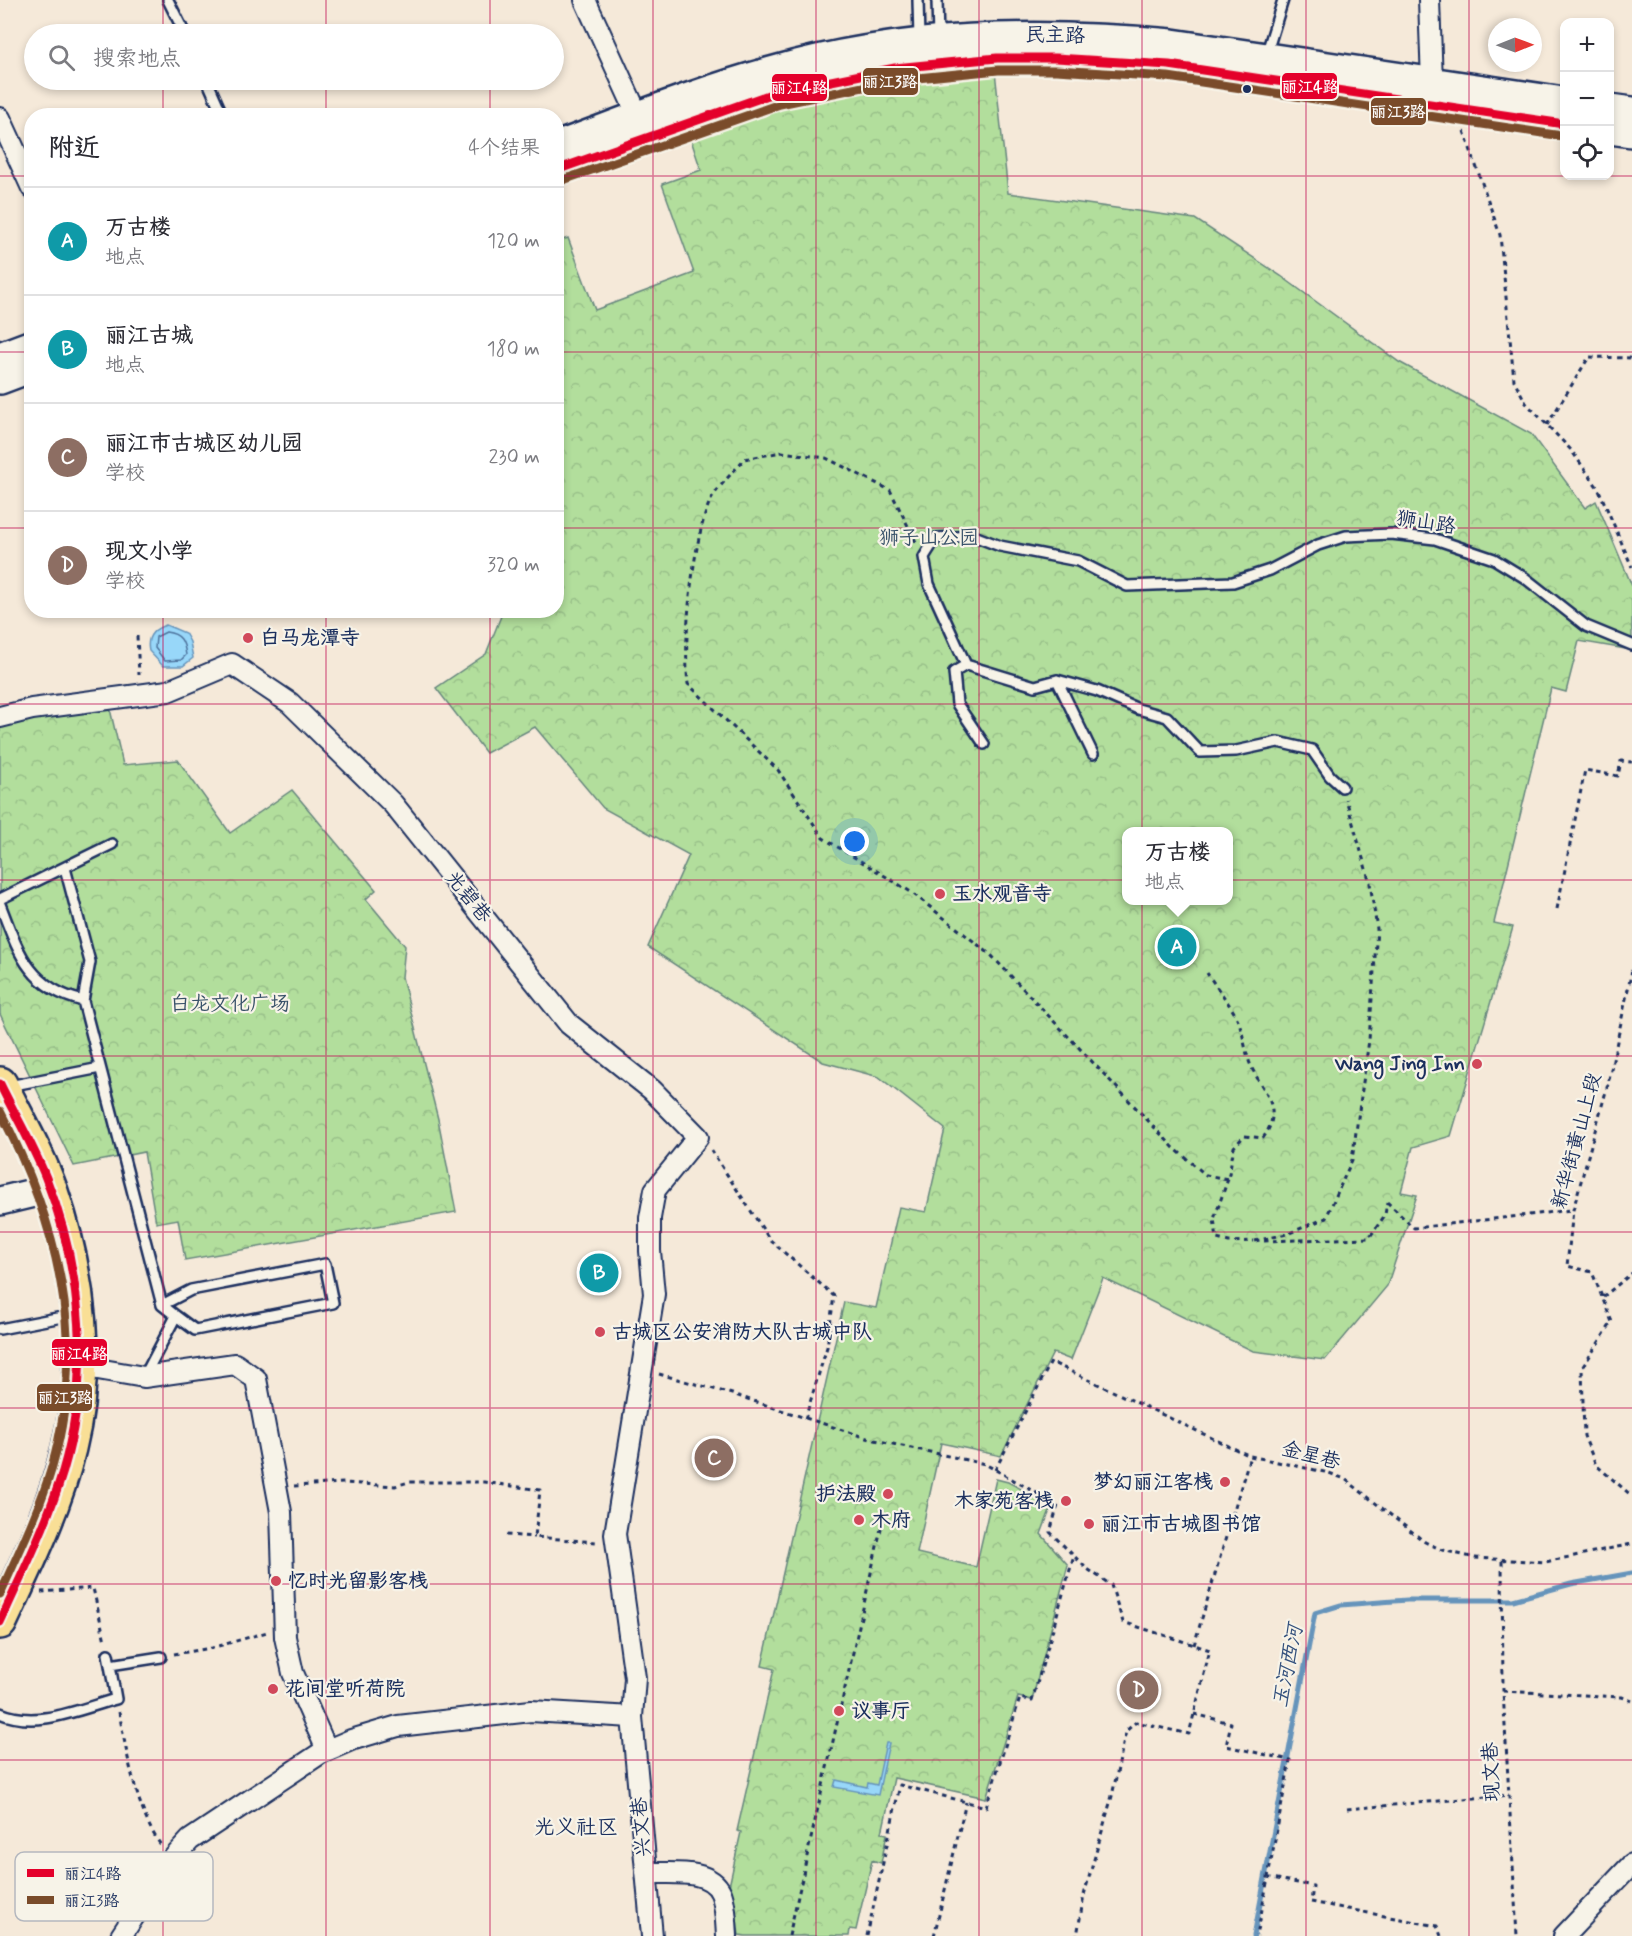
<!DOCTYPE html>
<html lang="zh">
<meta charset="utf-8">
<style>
:root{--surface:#fff;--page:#f2f2f3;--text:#2b2b33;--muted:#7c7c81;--line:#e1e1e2;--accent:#d1495b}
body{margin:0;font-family:Mynerve,"LXGW WenKai TC",sans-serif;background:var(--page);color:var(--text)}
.controls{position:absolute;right:18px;top:18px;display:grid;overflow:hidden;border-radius:12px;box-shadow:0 3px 9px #0003}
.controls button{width:54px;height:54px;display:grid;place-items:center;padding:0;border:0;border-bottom:2px solid var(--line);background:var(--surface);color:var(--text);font:30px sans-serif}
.compass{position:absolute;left:1488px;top:18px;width:54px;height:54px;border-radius:50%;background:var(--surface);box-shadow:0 3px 9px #0003;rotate:89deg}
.you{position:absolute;left:855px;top:842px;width:21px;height:21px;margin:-15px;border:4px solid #fff;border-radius:50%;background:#1a73e8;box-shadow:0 0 0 9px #1a73e833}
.badge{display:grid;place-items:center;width:39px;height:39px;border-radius:50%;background:var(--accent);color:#fff;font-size:20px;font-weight:700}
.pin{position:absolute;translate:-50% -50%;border:3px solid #fff;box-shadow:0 2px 6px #0006}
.popup{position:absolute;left:1122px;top:827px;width:111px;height:78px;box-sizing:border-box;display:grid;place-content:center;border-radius:12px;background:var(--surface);filter:drop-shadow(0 2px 4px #0005);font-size:20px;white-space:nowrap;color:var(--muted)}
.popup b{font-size:22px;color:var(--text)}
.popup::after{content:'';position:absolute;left:50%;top:100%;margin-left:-12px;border:12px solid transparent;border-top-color:var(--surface)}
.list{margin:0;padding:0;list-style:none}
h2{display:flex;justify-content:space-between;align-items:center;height:78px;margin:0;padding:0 24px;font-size:26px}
h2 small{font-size:20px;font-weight:400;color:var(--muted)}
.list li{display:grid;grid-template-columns:39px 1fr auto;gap:18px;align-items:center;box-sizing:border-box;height:108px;padding:0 24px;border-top:2px solid var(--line)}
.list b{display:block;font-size:22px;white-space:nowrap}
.list p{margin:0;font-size:20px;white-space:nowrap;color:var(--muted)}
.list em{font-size:20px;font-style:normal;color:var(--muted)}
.icon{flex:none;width:33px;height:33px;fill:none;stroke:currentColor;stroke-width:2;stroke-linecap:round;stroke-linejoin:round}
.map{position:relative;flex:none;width:1632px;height:1936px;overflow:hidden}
.search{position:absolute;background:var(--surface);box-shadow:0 3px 9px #0003;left:24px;top:24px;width:540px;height:66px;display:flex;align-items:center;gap:15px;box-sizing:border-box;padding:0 21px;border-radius:33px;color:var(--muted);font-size:22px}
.panel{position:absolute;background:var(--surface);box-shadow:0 3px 9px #0003;left:24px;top:108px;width:540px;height:510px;border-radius:24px}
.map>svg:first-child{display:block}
</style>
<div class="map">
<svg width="1632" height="1936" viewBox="0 0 1632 1936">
<defs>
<pattern id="forest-crowns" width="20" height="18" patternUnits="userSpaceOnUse" patternTransform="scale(1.5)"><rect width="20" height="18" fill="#b2de9c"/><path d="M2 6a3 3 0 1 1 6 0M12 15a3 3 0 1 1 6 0" fill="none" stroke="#98bf89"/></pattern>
</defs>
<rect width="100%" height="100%" fill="#f5e9d9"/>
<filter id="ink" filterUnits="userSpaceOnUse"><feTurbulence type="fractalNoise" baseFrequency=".0167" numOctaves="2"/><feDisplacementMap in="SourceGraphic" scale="12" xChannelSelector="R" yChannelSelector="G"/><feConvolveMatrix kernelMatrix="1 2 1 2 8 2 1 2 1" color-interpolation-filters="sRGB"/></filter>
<g filter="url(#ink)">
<path fill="url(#forest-crowns)" stroke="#66867d" stroke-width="1.5" fill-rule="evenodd" d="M995 71 1008 193 1195 219 1281 276 1399 362 1531 434 1585 508 1596 501 1632 586V650L1579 641 1566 692 1551 688 1494 923 1513 927 1451 1136 1413 1147 1401 1192 1417 1195 1387 1286 1325 1360 1253 1351 1103 1278 1071 1360 1053 1353 1001 1456 941 1443 917 1553 976 1567 996 1479 1008 1482 1052 1505 1041 1534 1068 1565 1032 1700 1018 1697 986 1798 894 1778 882 1833 887 1834 881 1863 872 1860 856 1930 850 1929 849 1936H745L739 1935 735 1904 728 1891 741 1832 737 1831 774 1669 762 1666 844 1302 876 1308 899 1207 926 1212 945 1129 879 1077 823 1062 648 947 689 855 603 808 535 727 486 753 436 688 486 654 503 611 556 610 557 242 568 238 595 310 694 273 662 184 701 170 689 134 828 90 861 83ZM1126 832H1228V900H1126Z
M110 709 123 765 178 760 230 833 292 790 376 890 366 899 405 946 402 977 438 1119 456 1212 185 1260 178 1219 156 1223 144 1152 74 1166 0 1014V728L54 713Z"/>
<path fill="#98d7f9" stroke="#6694bb" stroke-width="1.5" d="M166 625 185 633 190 642 193 658 183 666H163L149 651C146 637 153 629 166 625Z
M886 1743H889L878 1795 834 1787 836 1780 867 1787 868 1783 877 1785Z"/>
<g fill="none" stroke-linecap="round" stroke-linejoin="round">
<path stroke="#4d729c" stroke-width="1.5" d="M166 632C181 634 184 641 186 655L181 660 165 661 155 648 156 637Z"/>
<path stroke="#6694bb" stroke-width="5" d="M1254 1936 1315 1613 1341 1605 1407 1600H1513L1571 1584 1632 1573"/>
<g stroke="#1b2f5e" stroke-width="14">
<path id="lane" d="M168 0 185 34
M918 0 919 40
M937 0 938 40
M1266 55 1283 0
M207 80 223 116
M966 665 954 672 957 704 984 744
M1057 680 1097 691 1138 709 1167 717 1200 752 1236 751 1278 742 1312 750 1330 776 1342 787
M1093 754 1057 680 1035 686 966 665 929 584 924 557 936 538 974 536 1000 546 1078 561 1127 586 1233 582 1270 570 1318 545 1346 536 1391 534 1435 539 1494 559 1525 578 1586 626 1632 645
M65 868 90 962 83 1001 162 1305 176 1316 144 1377
M0 899 112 844
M0 904C18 951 28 988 83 1001
M9 1086 100 1068
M162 1305 191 1290 325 1264 333 1303 195 1330 176 1316
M0 1329 57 1318
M110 1665 161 1657
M0 1713C37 1729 80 1709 116 1699L108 1654"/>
</g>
<g stroke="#1b2f5e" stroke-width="24">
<path id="street" d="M585 0 638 116
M1429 0 1432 82
M0 118 32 188
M0 717 32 709 168 691 232 664 290 703 393 804 569 1024 652 1090 698 1137 655 1190 650 1218V1251L654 1294 615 1534 635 1678 632 1717 652 1936
M80 1366 144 1377 235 1364 256 1379 281 1512 285 1637 293 1673 327 1750
M646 1873C669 1874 710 1867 721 1893 726 1905 726 1923 727 1936
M121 1936 169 1863 190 1840 321 1753 351 1740 398 1726 531 1711 632 1717
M1564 1936 1632 1864"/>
</g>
<g stroke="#1b2f5e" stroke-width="32">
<path id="secondary" d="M1610 108 1632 111
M1610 130 1632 133
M556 146C627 120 698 91 771 71 902 33 1037 31 1172 43L1564 101
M556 170 777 92 895 68 997 58H1056L1169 65 1564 124
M0 356 32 344
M0 380 32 368
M0 1201 50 1189"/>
</g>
<g stroke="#1b2f5e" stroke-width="38">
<path id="highway" d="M0 1084C17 1119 38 1154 51 1192 79 1273 90 1363 69 1448 55 1508 26 1566 0 1622"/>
</g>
<path stroke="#1b2f5e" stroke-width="3" stroke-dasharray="4.5 4.5" stroke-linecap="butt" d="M1464 131 1500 235 1514 380 1526 403 1571 450 1598 488 1632 567
M1547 425 1589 357 1632 358
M916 542 890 490 826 458 782 452 744 459C733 473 714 490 708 506 692 549 683 639 688 684L778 770 823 838 911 892 991 955 1174 1148 1206 1175 1228 1179 1234 1147 1244 1136 1263 1138C1285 1108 1262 1091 1251 1066 1244 1050 1244 1031 1236 1016 1228 1001 1216 987 1207 973
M137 636 139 675
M1557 909 1585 770 1618 776 1621 761 1632 762
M1632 970 1608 1084 1573 1210 1567 1266 1592 1272 1612 1322 1582 1368 1584 1436 1596 1465 1632 1496
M711 1150 770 1240 834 1296 827 1347 805 1419
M1228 1179 1214 1219 1217 1239 1229 1242 1254 1241
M1387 1202 1414 1228 1572 1210
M1255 1241 1287 1234 1326 1218 1352 1160 1369 1040 1377 929 1370 883 1346 799
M1264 1241 1369 1238 1385 1215 1387 1202
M1603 1297 1632 1273
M659 1374 732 1394 870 1439 985 1464 1058 1505 1050 1532 1086 1568 1111 1585 1123 1622 1210 1650 1189 1734 1136 1722 1126 1731 1112 1796 1084 1895 1077 1936
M995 1470 1051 1362 1250 1456 1329 1473 1345 1479 1425 1542 1442 1550 1475 1558 1545 1562 1632 1544
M294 1486 344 1483 395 1486 409 1482H484L540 1490 535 1537 596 1542
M506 1535 535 1537
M1502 1561 1503 1691 1517 1936
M41 1592 93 1588 105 1641
M1194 1645 1250 1456
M174 1654 212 1648 267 1632
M1503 1691 1622 1697 1632 1701
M119 1712C126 1750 137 1814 161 1845
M1194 1714 1231 1723 1226 1746 1290 1760 1257 1936
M1347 1809 1509 1795
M1267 1877 1313 1886 1311 1902 1437 1926 1441 1936
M789 1936 882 1524
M867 1936 900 1785 986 1807 1020 1698 1032 1701 1074 1556
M934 1936 966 1802"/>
<use href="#lane" stroke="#f7f3e8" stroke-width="9"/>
<use href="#street" stroke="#f7f3e8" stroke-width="20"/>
<use href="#secondary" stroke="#f7f3e8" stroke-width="27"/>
<use href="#highway" stroke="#f9df96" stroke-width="33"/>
<g stroke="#f7f3e8" stroke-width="14">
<path id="bus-1" d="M556 170 777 92 895 68 997 58H1056L1169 65 1564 124
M0 1084C15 1115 33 1145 46 1178 82 1270 91 1376 63 1471 47 1524 23 1573 0 1622"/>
</g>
<g stroke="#f7f3e8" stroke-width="14">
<path id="bus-2" d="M560 181 780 104 897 80 998 70H1056L1168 77 1562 136
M0 1111C58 1224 88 1341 52 1467 39 1511 19 1552 0 1594"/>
</g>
<use href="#bus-1" stroke="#e4002b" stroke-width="9"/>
<use href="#bus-2" stroke="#7a4b2a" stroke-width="9"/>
</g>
</g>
<path fill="none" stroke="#c2185b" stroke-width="1.5" stroke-opacity="0.55" d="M163 0V34M326 0V34M490 0V34M653 0V1936M816 0V1936M979 0V1936M1142 0V1936M1306 0V1936M1469 0V1936M163 80V116M326 80V116M490 80V116M0 176H32M556 176H1632M0 352H32M556 352H1632M0 528H32M556 528H1632M163 610V1936M326 610V1936M490 610V1936M0 704H1632M0 880H1632M0 1056H1632M0 1232H1632M0 1408H1632M0 1584H1632M0 1760H1632"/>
<circle fill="#1b2f5e" stroke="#f7f3e8" stroke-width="2" cx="1247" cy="89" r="5"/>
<g fill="#d1495b" stroke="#f7f3e8" stroke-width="2">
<circle cx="248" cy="638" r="6"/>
<circle cx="940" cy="894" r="6"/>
<circle cx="1477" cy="1064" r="6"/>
<circle cx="600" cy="1332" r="6"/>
<circle cx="1225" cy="1482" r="6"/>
<circle cx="888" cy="1494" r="6"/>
<circle cx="1066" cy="1501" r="6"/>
<circle cx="859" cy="1520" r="6"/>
<circle cx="1089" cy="1524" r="6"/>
<circle cx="276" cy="1581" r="6"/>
<circle cx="273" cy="1689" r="6"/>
<circle cx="839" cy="1711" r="6"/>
</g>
<g text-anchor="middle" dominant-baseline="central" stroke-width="4.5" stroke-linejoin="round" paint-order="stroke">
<g font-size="20" fill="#1b2f5e" stroke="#f7f3e8">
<text transform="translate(1055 36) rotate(1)">民主路</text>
<text transform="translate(1426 523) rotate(9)">狮山路</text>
<text transform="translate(468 897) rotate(51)">光碧巷</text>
<text transform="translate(1577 1141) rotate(-75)">新华街黄山上段</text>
<text transform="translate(1311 1456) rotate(14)">金星巷</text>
<text transform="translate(1492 1772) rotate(-93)">现文巷</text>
<text transform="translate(642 1827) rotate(-95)">兴文巷</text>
</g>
<g font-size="20" fill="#39526a" stroke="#f7f3e8">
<text x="929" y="538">狮子山公园</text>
<text x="230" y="1004">白龙文化广场</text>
</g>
<g font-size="20" font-weight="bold" fill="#1b2f5e" stroke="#f7f3e8" text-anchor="start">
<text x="260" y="638">白马龙潭寺</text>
<text x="952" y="894">玉水观音寺</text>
<text x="1465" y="1064" text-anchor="end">Wang Jing Inn</text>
<text x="612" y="1332">古城区公安消防大队古城中队</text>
<text x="1213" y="1482" text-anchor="end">梦幻丽江客栈</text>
<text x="876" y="1494" text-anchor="end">护法殿</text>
<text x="1054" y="1501" text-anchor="end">木家苑客栈</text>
<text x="871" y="1520">木府</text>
<text x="1101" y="1524">丽江市古城图书馆</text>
<text x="288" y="1581">忆时光留影客栈</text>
<text x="285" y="1689">花间堂听荷院</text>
<text x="851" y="1711">议事厅</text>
</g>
<g font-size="21" font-style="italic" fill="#34517d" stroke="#f7f3e8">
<text transform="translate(1288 1666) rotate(-79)">玉河西河</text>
</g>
<g font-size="21" fill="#1b2f5e" stroke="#f7f3e8">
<text x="576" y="1828">光义社区</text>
</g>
</g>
<rect x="15" y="1852" width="198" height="69" rx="9" fill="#f7f3e8" stroke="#b5b8bf" stroke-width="1.5"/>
<rect x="27" y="1869" width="27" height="8" fill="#e4002b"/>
<rect x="27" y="1896" width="27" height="8" fill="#7a4b2a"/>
<g font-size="16" fill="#1b2f5e">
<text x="64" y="1879">丽江4路</text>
<text x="64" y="1906">丽江3路</text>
</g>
<g stroke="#f7f3e8" stroke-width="2">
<rect x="862" y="67" width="57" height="29" rx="6" fill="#7a4b2a"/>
<rect x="1281" y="72" width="57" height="28" rx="6" fill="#e4002b"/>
<rect x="771" y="73" width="57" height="29" rx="6" fill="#e4002b"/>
<rect x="1370" y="97" width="57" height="29" rx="6" fill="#7a4b2a"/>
<rect x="51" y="1338" width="57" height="29" rx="6" fill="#e4002b"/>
<rect x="36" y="1383" width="57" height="29" rx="6" fill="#7a4b2a"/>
</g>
<g font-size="16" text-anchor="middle" font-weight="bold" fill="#fff">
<text x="890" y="87">丽江3路</text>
<text x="1310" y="92">丽江4路</text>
<text x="799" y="93">丽江4路</text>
<text x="1398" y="117">丽江3路</text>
<text x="79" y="1359">丽江4路</text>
<text x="65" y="1403">丽江3路</text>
</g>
</svg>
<div class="controls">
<button>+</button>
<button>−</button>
<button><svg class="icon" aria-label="locate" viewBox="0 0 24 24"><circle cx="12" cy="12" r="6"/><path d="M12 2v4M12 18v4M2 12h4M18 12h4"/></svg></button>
</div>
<svg class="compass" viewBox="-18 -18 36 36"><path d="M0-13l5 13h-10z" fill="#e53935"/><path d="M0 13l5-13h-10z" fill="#7c7c81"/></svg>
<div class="you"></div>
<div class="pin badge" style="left:1177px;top:947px;background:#0f9aa8">A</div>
<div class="popup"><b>万古楼</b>地点</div>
<div class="pin badge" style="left:599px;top:1273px;background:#0f9aa8">B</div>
<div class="pin badge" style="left:714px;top:1458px;background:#8d6e63">C</div>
<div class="pin badge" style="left:1139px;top:1690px;background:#8d6e63">D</div>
<div class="search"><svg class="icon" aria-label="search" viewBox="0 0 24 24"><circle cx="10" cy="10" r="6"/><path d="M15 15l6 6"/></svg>搜索地点</div>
<section class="panel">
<h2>附近<small>4个结果</small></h2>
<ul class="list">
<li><span class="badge" style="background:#0f9aa8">A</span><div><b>万古楼</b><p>地点</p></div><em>120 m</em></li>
<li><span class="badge" style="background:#0f9aa8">B</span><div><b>丽江古城</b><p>地点</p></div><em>180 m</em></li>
<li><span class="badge" style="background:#8d6e63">C</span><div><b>丽江市古城区幼儿园</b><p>学校</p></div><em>230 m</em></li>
<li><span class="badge" style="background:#8d6e63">D</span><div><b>现文小学</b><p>学校</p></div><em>320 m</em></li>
</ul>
</section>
</div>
